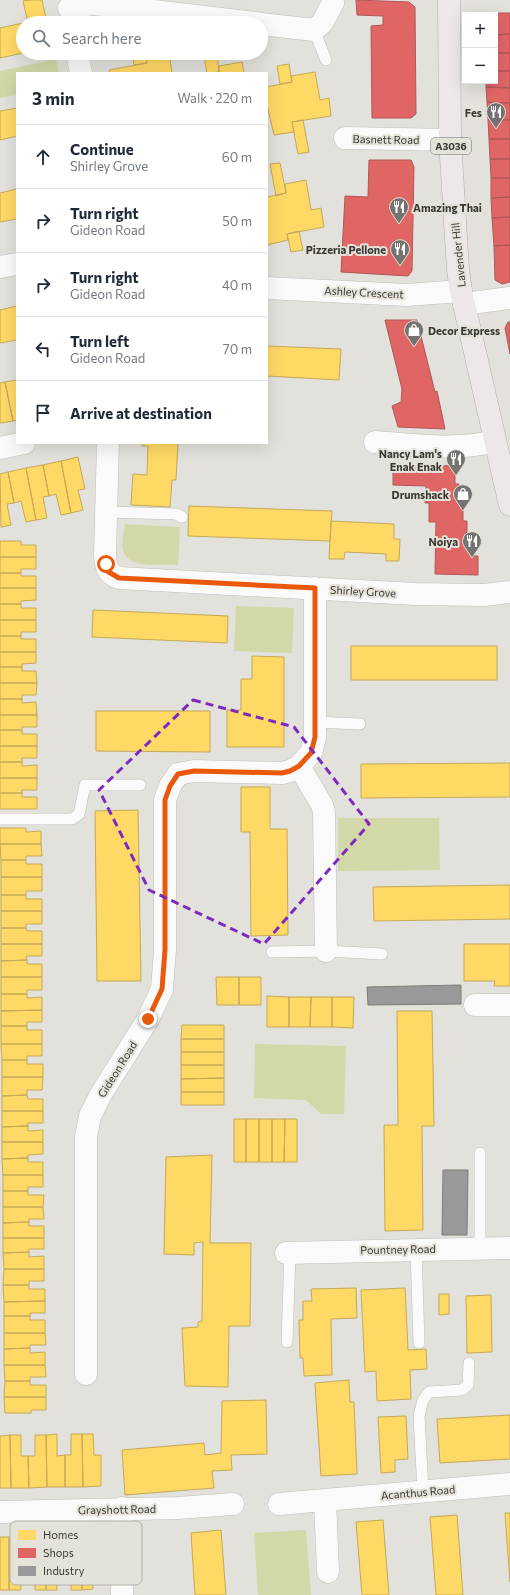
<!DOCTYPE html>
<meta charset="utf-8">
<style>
:root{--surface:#fff;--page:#f6f6f7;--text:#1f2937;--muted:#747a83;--line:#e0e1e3}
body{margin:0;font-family:Commissioner,sans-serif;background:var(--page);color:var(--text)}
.controls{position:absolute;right:12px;top:12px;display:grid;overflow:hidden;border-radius:0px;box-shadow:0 4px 16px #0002}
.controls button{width:36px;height:36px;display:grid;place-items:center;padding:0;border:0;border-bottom:1px solid var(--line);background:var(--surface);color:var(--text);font:20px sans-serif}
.stop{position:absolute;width:12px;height:12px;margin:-9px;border:3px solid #ea580c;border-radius:50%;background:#fff}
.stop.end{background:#ea580c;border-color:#fff;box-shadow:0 1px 4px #0008}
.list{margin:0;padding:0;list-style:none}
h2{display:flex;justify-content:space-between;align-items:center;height:52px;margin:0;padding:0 16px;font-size:17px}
h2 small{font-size:13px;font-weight:400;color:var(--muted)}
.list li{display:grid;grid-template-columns:26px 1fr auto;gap:12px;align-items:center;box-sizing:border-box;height:64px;padding:0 16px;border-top:1px solid var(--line)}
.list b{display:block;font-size:15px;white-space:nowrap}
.list p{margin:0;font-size:13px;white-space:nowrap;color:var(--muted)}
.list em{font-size:13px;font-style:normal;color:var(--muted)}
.icon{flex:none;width:22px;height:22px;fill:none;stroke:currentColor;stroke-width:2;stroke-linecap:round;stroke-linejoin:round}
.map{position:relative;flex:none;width:510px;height:1595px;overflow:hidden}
.search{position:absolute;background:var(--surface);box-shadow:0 4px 16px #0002;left:16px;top:16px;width:252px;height:44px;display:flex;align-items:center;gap:10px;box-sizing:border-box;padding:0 14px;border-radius:22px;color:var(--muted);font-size:15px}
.panel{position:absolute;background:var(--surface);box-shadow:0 4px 16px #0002;left:16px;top:72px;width:252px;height:372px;border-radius:0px}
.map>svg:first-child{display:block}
</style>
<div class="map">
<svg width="510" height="1595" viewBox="0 0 510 1595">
<rect width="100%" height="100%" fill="#e2e1dc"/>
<path fill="#d3d8a8" d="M56 59 59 73H17V95L0 98V71Z
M125 524 180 527 178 565C162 564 128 570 123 550 121 543 124 532 125 524Z
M236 606 294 608 292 653 234 651Z
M338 818H439L440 870 338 871Z
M255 1044 346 1046 344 1114H321L306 1100 254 1098Z
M306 1530 311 1595H258L254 1533Z"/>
<path fill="#ffd966" stroke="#c4a957" d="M30 0H42L47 23H28L23 1Z
M23 23V53L0 58V28Z
M132 53H145L147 63 134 65Z
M169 53 172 73H110L109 70 147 63 145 57Z
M217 54 219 72 207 73 204 57Z
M242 62 244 73H215L219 72V66Z
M289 64 292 82 280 84 277 66Z
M315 72 320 100 329 98 331 116 292 122 294 132 274 135 267 105V87L292 82 291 76Z
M17 108V136L0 140V111Z
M303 120 309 152 298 154 292 122Z
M280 163 286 193 276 196 270 164Z
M306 180 311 210 321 208 324 227 287 234 288 240 267 245V197L286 193 285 184Z
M17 189V219L0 222V193Z
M299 231 303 250 291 252 287 234Z
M17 306V340L0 343V310Z
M267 346 341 349 339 380 267 376Z
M17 380V420L13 421 5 382Z
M5 382 13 421 0 423V383Z
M142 443H178L176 480H172L170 507 131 505 133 474 147 475 148 446H142Z
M78 457 85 489 78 490 83 510 71 513 61 461Z
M61 461 71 513 61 515 56 494 49 496 43 465Z
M43 465 49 496 43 497 47 518 36 520 26 468Z
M26 468 36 520 26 522 21 501 14 503 8 472Z
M8 472 14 503 7 504 11 525 1 527 0 474Z
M189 506 332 511 330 541 188 536Z
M331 521 394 524V539H400L399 561H386V554L345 552 344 559H329Z
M0 541H21V545H36V557H0Z
M0 557H36V569H21V573H0Z
M0 573H21V576H36V588H0Z
M0 588H36V600L21 601V604H0Z
M0 604H21V608H36V620H0Z
M93 610 228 616 227 643 92 637Z
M0 620H36V632H21V636H0Z
M0 636H21V639H36V652H0Z
M351 646H497V680H351Z
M0 652H36V663L22 664V667H0Z
M252 656 284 657V747H227V710H241V679H252Z
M0 667H22V671H36L37 683H0Z
M0 683H37L36 695H22V699H0Z
M0 699H22V703L36 702 37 715H0Z
M96 711H210V752L96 751Z
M0 715H37V727H22V730H0Z
M0 730H22V734H37V746H0Z
M0 746H37V758H22V762H0Z
M0 762H22V766L37 765V778H0Z
M510 763V797L361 798V764Z
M0 778H37V790H22V793H0Z
M241 787H270V829H287L288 935 251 936 250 832H241Z
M0 793H22V797H37V809H0Z
M138 810 141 981H97L95 811Z
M0 828H26V832L41 831V844H0Z
M0 844H41L42 856H26V860H1Z
M1 860H26V864H42V877H1Z
M1 877H42V891H26V895H1Z
M510 885V919L374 921 373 887Z
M1 895H26V899H42V911H1Z
M1 911H42V924H26V928H1Z
M1 928H26L27 931H42V944H1Z
M1 944H42V956H26L27 960 1 961Z
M464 944H510V986H494L495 981H464Z
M27 960V964H42V977H1V961Z
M1 977H42V990H27V994H1Z
M216 977H239V1005H217Z
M239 977H261V1005H239Z
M1 994H27V998L42 997V1010L1 1011Z
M267 996 289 997V1027H267Z
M289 997H311L310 1027H289Z
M311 997H332V1027H310Z
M332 997H354L353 1028 332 1027Z
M42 1010V1022H27V1026H1V1011Z
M397 1011H432L434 1126H422L423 1230 385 1231 384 1125H398Z
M182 1025H224V1039H181Z
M1 1026H27V1030H42V1044H1Z
M181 1039H224V1052H181Z
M1 1044H42V1056H27V1060H2Z
M181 1052H224V1065H181Z
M2 1060H27V1064H43V1077H2Z
M181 1065H224V1078L181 1079Z
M2 1077H43L42 1090H27V1095L2 1096Z
M224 1078V1092H181V1079Z
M181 1092H224V1105H181Z
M27 1095 28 1099H43V1111H2V1096Z
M2 1111H43V1123H28V1126L2 1127Z
M234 1119H246V1162H234Z
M246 1119H259V1162H246Z
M259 1119H272V1162H259Z
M272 1119H285L284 1162H272Z
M285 1119H297V1162H284Z
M28 1126V1131L43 1130V1142H2V1127Z
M2 1142H43V1154L28 1155V1158L2 1159Z
M212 1155 210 1243H251L250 1326H229L228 1387 185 1386 182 1328 198 1327V1322L202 1321 203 1242 194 1243V1255L164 1254 166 1157Z
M28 1158V1162H43V1175H3L2 1159Z
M3 1175H43V1187H28V1191H3Z
M3 1191H28V1195H44L43 1207H3Z
M3 1207H43L44 1219H29V1222L3 1223Z
M29 1222V1226H44V1238H3V1223Z
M3 1238H44V1249H29V1252L3 1253Z
M29 1252V1257L44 1256V1269H4L3 1253Z
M4 1269H44V1281H29V1285H3Z
M3 1285H29V1289H45V1301L4 1302Z
M356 1288 357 1318 331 1319 332 1375 304 1376 303 1358H300L299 1320H303V1301H312L311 1289Z
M405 1288 408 1350 426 1349 427 1369 410 1370 411 1399 377 1401 376 1371 365 1372 361 1290Z
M439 1294H449V1314L439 1315Z
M491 1295 492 1352 467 1353 466 1296Z
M45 1301V1313H30V1316H4V1302Z
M4 1316H30V1320H45V1333H4Z
M4 1333H45L46 1345H30V1348L4 1349Z
M30 1348V1353L45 1352V1365H4V1349Z
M4 1365H45L46 1377H30V1381H5Z
M349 1380 350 1402H354L357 1474 321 1476 315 1383Z
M5 1381H30V1385H46V1397H4Z
M4 1397H46V1410H31V1413H5Z
M266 1400 267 1454 231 1455 232 1470 212 1471 214 1488 125 1495 122 1450 204 1443 205 1455 221 1453 222 1401Z
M510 1415V1459L440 1463 437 1419Z
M406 1416 408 1459 395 1460V1472L381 1473 378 1417Z
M57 1434V1456L65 1455V1487H47L46 1435Z
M71 1434H82L83 1487H65V1455H71Z
M82 1434H93L94 1455H101V1486L83 1487Z
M10 1435H21V1456H28L29 1488H11Z
M10 1435 11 1488H0V1436Z
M35 1435H46L47 1487 29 1488 28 1456H35Z
M505 1513H510V1582Z
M457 1515 463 1595H436L430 1517Z
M383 1520 389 1595H362L356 1522Z
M221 1530 226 1595H195L191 1533Z
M0 1537H9V1590H0Z
M9 1537H27V1569H20L21 1590H9Z
M27 1537H45L46 1590H35V1569H27Z
M45 1537H63V1569H56L57 1590H46Z
M63 1537H82V1590H71V1569H63Z
M82 1537H99V1569L93 1568V1589L82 1590Z"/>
<path fill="#e06666" stroke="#ae5857" d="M356 0 409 2 415 7 416 114 411 118H372L371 26 383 25V16L357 15Z
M489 13H510V34L495 35V15H487Z
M510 34V53H495V35Z
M495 53H510V71H495Z
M495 71H510V88L486 87V81H495Z
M486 87 510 88V103L487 102Z
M487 102 510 103V120H488Z
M488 120H510V139H489Z
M489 139H510V159H490Z
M490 159H510V178H491Z
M369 160H411L414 167 412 271 408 276 341 272 345 196 368 197Z
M491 178H510V197L491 198Z
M510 197V217L492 218 491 198Z
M510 217V245L494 246 492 218Z
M510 245V282L502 284 495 280 494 246Z
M385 320H417L435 392 437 391 445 429 398 427 392 406 401 402 402 389Z
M508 322H510V354L505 328Z
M393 464 455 466V484H459V502H463V521H467V538L473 539V556H478V575L435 574 436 522H429V503H425L426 486 393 485Z"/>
<path fill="#999" stroke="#7c7c7b" d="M461 985V1004L368 1005 367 987Z
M443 1170H468L467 1235H442Z"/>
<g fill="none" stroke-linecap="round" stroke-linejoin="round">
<g stroke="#c0bfbb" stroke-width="12">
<path id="lane" d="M314 30 326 60
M106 512 176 514 182 517
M315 722 360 724
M0 819H72L79 814 85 785H140
M272 952 326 951 382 954
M480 1153V1248
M416 1249 419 1343
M287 1342 290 1252
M423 1491 419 1416 423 1400 429 1392 462 1390 468 1385 469 1363"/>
</g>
<g stroke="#c0bfbb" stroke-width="23">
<path id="street" d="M69 8 94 4 256 23
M261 24 314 30 322 23 333 3
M77 53 81 73
M345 138 450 140
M0 267 17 264
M267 288 407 295 461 291
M464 304 510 298
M375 442C415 445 456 451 495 441
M108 443 105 555C106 567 107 574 119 578L415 594 484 595 510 592
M0 448 24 443
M299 766 322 805 324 812 326 951
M475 1005H510
M286 1253 510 1248
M86 1374V1137L90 1116 101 1094 148 1019 162 989 165 950V800L170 786 178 774 194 771 282 773 290 771 299 766 311 753 315 737V588
M325 1500 328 1572
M279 1504 510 1484
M0 1512 178 1508 233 1504
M122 1595V1508"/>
</g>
<g stroke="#b4aba8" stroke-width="23">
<path id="primary" d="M449 0 450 140 458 270 461 291 510 505"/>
</g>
<use href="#lane" stroke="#fbfafa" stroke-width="11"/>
<use href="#street" stroke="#fbfafa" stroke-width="22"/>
<use href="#primary" stroke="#ede8e7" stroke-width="22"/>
</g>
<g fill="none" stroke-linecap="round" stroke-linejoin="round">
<path stroke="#ea580c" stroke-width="5" d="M106 564 107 571 119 578 315 588V737L311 753 299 766 290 771 282 773 194 771 178 774 170 786 165 800V950L162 989 148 1019"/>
</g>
<path fill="none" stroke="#7b2cbf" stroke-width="3" stroke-dasharray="8 5" stroke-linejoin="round" d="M193 700 294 727 369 824 264 944 149 890 99 790Z"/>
<defs>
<g id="restaurant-pin" transform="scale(1)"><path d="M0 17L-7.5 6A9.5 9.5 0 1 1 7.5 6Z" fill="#74736f" stroke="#e5e2d9"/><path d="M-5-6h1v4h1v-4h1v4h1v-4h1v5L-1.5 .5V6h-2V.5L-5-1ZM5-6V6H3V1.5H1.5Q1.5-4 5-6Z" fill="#fff"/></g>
<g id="shop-pin" transform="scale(1)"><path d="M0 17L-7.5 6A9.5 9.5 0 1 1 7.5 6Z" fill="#74736f" stroke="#e5e2d9"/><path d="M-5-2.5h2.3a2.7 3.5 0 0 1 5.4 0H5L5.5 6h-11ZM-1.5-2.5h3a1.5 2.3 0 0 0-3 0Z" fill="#fff"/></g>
</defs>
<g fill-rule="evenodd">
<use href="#restaurant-pin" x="496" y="112"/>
<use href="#restaurant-pin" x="399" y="207"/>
<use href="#restaurant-pin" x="400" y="249"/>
<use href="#shop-pin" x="414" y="330"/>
<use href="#restaurant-pin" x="456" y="459"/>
<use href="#shop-pin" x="463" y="494"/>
<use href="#restaurant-pin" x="472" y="541"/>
</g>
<g text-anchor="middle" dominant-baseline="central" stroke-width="4" stroke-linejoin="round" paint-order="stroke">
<rect fill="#e5e2d9" stroke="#6d6b66" stroke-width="1" x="431" y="138" width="40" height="16" rx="3"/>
<g font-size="10" font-weight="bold" fill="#393834">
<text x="451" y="146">A3036</text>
</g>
<g font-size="11" font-weight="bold" fill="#393834" stroke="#e5e2d9" text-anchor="end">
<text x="482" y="112">Fes</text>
<text x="413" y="207" text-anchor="start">Amazing Thai</text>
<text x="386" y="249">Pizzeria Pellone</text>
<text x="428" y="330" text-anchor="start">Decor Express</text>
<text x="442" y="453">Nancy Lam's<tspan x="442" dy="13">Enak Enak</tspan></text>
<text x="449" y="494">Drumshack</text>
<text x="458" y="541">Noiya</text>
</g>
<g font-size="11" fill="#393834" stroke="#e5e2d9">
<text transform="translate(386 139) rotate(1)">Basnett Road</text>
<text transform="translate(458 255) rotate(-96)">Lavender Hill</text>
<text transform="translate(364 292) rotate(3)">Ashley Crescent</text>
<text transform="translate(363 591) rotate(3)">Shirley Grove</text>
<text transform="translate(117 1069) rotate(-58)">Gideon Road</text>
<text transform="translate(398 1249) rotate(-1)">Pountney Road</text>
<text transform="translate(418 1492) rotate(-5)">Acanthus Road</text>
<text transform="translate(117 1509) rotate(-1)">Grayshott Road</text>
</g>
</g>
<rect x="10" y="1521" width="132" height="64" rx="6" fill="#e5e2d9" stroke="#b1afa8" stroke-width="1"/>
<rect x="18" y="1530" width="18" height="10" fill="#ffd966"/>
<rect x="18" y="1548" width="18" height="10" fill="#e06666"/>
<rect x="18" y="1566" width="18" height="10" fill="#999"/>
<g font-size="11" fill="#393834">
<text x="43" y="1539">Homes</text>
<text x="43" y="1557">Shops</text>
<text x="43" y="1575">Industry</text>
</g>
</svg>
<div class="controls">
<button>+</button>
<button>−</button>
</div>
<div class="stop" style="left:106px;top:564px"></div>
<div class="stop end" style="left:148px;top:1019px"></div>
<div class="search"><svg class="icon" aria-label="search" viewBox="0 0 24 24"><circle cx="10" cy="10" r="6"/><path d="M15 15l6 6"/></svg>Search here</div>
<section class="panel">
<h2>3 min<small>Walk · 220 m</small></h2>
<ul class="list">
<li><svg class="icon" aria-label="ahead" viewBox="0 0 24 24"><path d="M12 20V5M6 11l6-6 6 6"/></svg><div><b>Continue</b><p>Shirley Grove</p></div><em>60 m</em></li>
<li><svg class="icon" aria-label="right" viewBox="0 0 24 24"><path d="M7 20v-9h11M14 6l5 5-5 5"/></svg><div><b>Turn right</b><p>Gideon Road</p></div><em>50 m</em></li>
<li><svg class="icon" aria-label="right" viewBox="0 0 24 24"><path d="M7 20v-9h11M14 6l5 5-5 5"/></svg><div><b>Turn right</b><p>Gideon Road</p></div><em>40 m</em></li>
<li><svg class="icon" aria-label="left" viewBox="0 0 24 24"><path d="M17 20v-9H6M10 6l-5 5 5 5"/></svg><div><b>Turn left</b><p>Gideon Road</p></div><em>70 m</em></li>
<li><svg class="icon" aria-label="arrive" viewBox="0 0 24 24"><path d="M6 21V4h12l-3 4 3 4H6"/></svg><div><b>Arrive at destination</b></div></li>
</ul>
</section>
</div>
